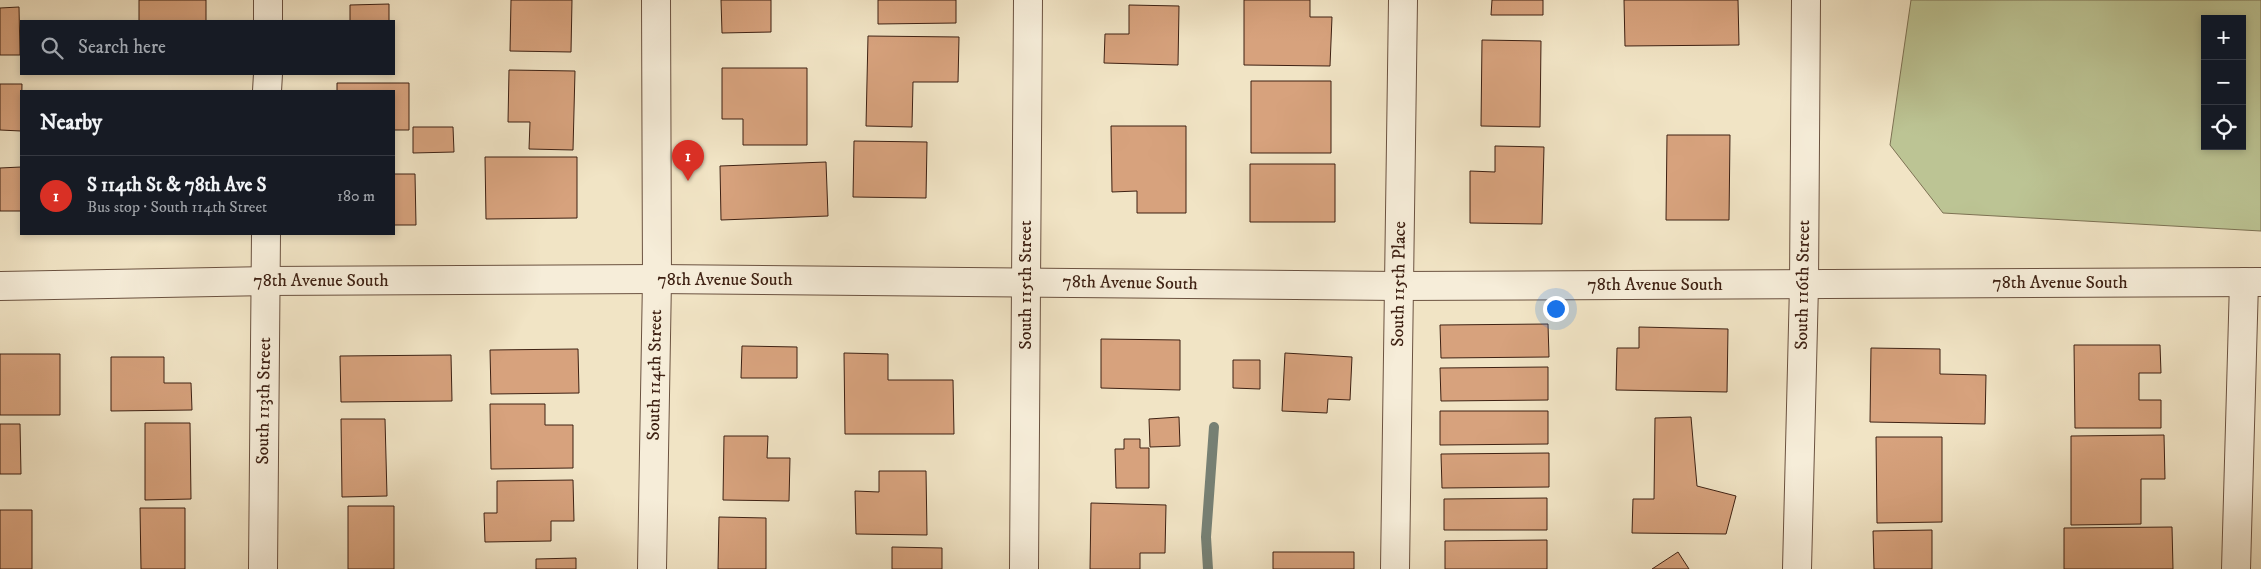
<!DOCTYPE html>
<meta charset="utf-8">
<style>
:root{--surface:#171b24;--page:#242831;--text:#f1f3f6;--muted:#9ea1a6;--line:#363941;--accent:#d93025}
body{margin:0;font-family:"IM FELL DW Pica",serif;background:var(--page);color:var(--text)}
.controls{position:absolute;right:15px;top:15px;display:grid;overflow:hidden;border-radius:0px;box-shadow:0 2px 8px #0003}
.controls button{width:45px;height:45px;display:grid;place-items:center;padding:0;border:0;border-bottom:1px solid var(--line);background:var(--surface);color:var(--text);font:25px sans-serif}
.you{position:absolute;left:1555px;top:308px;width:18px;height:18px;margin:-12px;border:4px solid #fff;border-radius:50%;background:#1a73e8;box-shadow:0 0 0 8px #1a73e833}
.badge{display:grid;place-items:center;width:32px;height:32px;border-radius:50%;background:var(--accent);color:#fff;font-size:16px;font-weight:700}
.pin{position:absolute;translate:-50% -41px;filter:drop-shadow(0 1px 2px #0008)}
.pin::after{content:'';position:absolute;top:26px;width:18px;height:15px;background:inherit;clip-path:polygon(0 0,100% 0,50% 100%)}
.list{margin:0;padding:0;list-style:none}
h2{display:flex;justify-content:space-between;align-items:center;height:65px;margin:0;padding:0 20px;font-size:21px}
h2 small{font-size:16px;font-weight:400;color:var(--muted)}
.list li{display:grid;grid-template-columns:32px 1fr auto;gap:15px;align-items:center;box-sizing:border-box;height:80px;padding:0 20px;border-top:1px solid var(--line)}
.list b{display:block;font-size:19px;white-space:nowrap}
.list p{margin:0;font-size:16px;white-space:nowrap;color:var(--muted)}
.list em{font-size:16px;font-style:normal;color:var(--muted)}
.icon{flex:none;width:28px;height:28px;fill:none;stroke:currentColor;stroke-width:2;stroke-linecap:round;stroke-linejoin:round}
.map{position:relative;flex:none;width:2261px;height:569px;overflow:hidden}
.search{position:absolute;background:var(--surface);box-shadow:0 2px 8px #0003;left:20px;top:20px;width:375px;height:55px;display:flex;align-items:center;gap:12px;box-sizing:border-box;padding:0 18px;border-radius:0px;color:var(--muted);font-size:19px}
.panel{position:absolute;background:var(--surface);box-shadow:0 2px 8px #0003;left:20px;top:90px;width:375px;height:145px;border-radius:0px}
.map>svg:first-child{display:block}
</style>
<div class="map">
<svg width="2261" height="569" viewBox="0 0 2261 569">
<rect width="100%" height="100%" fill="#f1e4c5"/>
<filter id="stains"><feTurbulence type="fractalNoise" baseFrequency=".004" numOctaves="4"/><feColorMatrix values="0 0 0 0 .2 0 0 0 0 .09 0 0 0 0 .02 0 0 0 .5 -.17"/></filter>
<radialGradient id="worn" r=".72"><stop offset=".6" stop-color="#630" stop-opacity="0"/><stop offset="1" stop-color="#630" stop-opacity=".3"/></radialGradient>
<path fill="#bcc494" stroke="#7d7254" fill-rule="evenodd" d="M1911 0H2261V231L1943 213 1890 145ZM2205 19H2242V146H2205Z"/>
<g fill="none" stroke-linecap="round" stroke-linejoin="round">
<path stroke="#768074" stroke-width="10" d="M1208 569 1206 537 1214 427"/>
</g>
<path fill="#d7a27d" stroke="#3e2113" d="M139 0H206V21H139Z
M511 0H572L571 52 510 51Z
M721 0H771V32L722 33Z
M878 0H956V23L878 24Z
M1244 0H1310V17H1332L1330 66 1244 65Z
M1492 0H1543V15H1491Z
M1624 0H1738L1739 45 1625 46Z
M389 4V21H350V5Z
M1129 5 1179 6 1178 65 1104 63 1105 34H1129Z
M19 7 20 55H0V8Z
M868 36 959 37 958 82H913L912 127 866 126Z
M1482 40 1541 41 1540 127 1481 126Z
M722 68H807V145H743V119H722Z
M509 70 575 71 573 150 529 149 530 122H508Z
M1251 81H1331V153H1251Z
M337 83H409V130H394V91H337Z
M0 84H22L21 131 0 130Z
M1111 126H1186V213H1137V191L1112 192Z
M413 127H453L454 152 413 153Z
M1667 135H1730L1729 220H1666Z
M854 141 927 142 926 198 853 197Z
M1495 146 1544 147 1542 224 1470 223V171L1495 172Z
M485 157H577V218L486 219Z
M826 162 828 216 721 220 720 166Z
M1250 164H1335V222H1250Z
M21 167V211H0V168Z
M394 174H415L416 225H394Z
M1548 324 1549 357 1441 358 1440 325Z
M1639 327 1728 329 1727 392 1616 390 1617 348H1639Z
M1101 339 1180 340V390L1101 388Z
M2074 345H2160L2161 373H2139V400H2161V428H2075Z
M742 346 797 347V378H741Z
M1871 348 1940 349V374L1986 375 1985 424 1870 422Z
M578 349 579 393 491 394 490 350Z
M844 353 888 354V380H953L954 434H845Z
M1285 353 1352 357 1350 400 1328 399 1327 413 1282 411Z
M0 354H60V415H0Z
M451 355 452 401 341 402 340 356Z
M111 357H164V383H191L192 410 111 411Z
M1233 360H1260V389L1233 388Z
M1548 367V400L1441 401 1440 368Z
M490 404H545V425H573V468L491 469Z
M1440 411H1548V444L1440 445Z
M1179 417 1180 446 1150 447 1149 419Z
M1691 417 1697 486 1736 496 1726 534 1632 533 1633 499H1654L1655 418Z
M341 419H385L387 496 342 497Z
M145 423H190L191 499 145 500Z
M0 424H20L21 474H0Z
M2164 435 2165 479H2141V524L2071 525V436Z
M724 436H768L767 458H790L789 501 723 500Z
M1876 437H1942V522L1877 523Z
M1124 439H1140V448H1149V488H1116L1115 449H1124Z
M1549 453V487L1442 488 1441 454Z
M879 471H926L927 535 856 534 855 491 879 492Z
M573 480 574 521H551V541L485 542 484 513H497V481Z
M1547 498V530H1444V499Z
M1091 503 1166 505 1165 553H1140V569H1090Z
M348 506H394V569H348Z
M140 508H185V569H141Z
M0 510H32V569H0Z
M719 517 766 518V569H718Z
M2172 527 2173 569H2064V528Z
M1932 530V569H1874L1873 531Z
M1547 540V569H1445V541Z
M892 547 942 548V569H892Z
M1273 552H1354V569H1273Z
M1678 552 1689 569H1652Z
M576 558V569H536V559Z"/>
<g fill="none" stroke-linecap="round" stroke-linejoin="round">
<g stroke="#6b5240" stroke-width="30">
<path id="minor" d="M268 21V0
M267 91 268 74
M263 569 266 234
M652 569 657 279 656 0
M1024 569 1028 0
M1395 569 1403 0
M1797 569 1804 285 1806 0
M2236 569 2244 282"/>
</g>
<g stroke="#6b5240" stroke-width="30">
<path id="tertiary" d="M0 286 265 281 657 279 1398 286 2261 282"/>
</g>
<use href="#minor" stroke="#f6edd9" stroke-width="28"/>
<use href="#tertiary" stroke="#f6edd9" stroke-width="28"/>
</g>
<g text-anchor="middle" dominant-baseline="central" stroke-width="5" stroke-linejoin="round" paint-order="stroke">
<g font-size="18" fill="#3e2113" stroke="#f6edd9">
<text x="725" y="280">78th Avenue South</text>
<text x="321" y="281">78th Avenue South</text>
<text transform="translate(1130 283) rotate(1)">78th Avenue South</text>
<text x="2060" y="283">78th Avenue South</text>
<text transform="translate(1399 284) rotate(-89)">South 115th Place</text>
<text transform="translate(1026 285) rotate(-90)">South 115th Street</text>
<text x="1655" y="285">78th Avenue South</text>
<text transform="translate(1803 285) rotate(-89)">South 116th Street</text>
<text transform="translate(655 375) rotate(-89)">South 114th Street</text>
<text transform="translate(264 401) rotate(-89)">South 113th Street</text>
</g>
</g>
<rect width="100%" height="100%" filter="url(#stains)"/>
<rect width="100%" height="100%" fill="url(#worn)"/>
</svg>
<div class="controls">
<button>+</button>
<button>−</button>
<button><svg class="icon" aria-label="locate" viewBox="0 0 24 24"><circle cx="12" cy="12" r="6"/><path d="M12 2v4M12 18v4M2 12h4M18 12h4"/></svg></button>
</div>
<div class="you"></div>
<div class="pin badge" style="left:688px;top:181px">1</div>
<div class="search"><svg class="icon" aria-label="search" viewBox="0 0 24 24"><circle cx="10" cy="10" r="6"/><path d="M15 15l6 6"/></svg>Search here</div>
<section class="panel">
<h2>Nearby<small></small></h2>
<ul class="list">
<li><span class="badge">1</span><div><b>S 114th St &amp; 78th Ave S</b><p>Bus stop · South 114th Street</p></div><em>180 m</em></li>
</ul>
</section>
</div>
